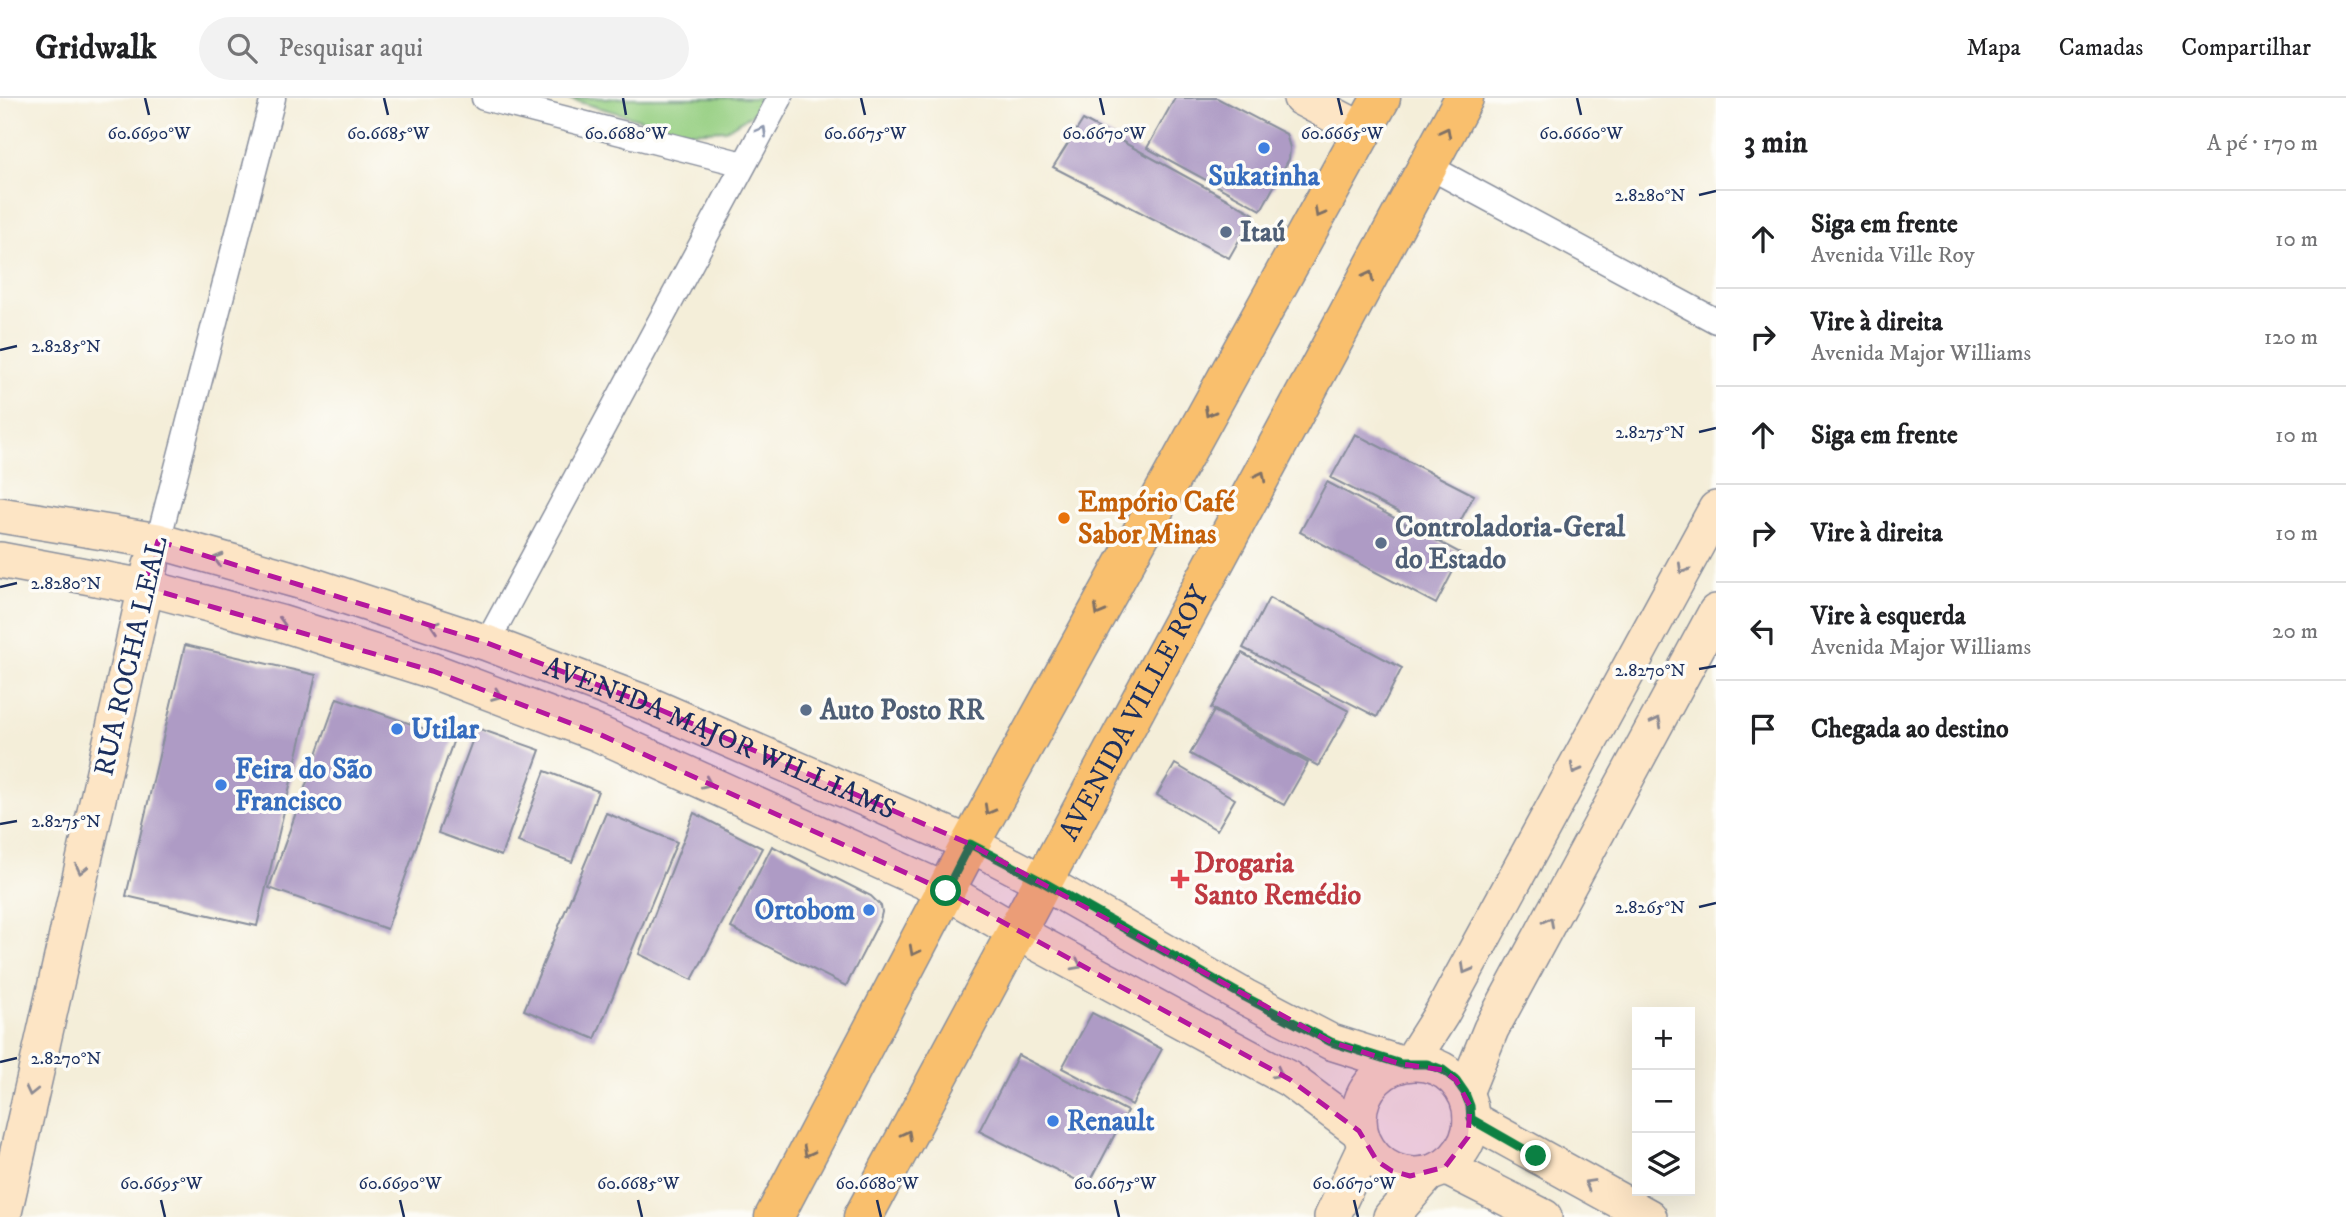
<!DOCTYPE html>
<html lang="pt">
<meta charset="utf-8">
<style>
:root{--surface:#fff;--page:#f2f2f2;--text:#202124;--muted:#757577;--line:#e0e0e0}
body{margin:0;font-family:"IM FELL DW Pica",serif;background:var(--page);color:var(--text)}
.controls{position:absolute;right:21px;bottom:21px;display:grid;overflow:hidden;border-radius:0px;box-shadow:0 7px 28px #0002}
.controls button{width:63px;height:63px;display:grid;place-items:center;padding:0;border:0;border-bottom:2px solid var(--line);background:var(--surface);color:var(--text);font:35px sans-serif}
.stop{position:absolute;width:21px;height:21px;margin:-16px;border:5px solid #0b8043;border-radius:50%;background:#fff}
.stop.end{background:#0b8043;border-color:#fff;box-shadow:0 2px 7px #0008}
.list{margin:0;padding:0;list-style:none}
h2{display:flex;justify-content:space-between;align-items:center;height:91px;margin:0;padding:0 28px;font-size:30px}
h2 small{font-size:23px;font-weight:400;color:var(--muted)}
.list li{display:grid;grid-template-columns:46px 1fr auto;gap:21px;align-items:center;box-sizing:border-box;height:98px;padding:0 28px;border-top:2px solid var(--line)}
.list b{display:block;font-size:26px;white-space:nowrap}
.list p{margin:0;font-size:23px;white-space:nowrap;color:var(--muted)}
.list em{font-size:23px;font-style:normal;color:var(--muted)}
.icon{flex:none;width:38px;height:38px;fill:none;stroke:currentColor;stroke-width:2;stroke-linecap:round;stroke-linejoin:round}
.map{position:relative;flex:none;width:1716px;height:1119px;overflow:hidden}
header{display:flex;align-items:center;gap:42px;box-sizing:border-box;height:98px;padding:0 35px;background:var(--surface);border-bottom:2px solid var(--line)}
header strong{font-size:33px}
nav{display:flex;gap:38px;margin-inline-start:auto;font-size:24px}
.search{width:490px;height:63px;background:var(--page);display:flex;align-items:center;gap:18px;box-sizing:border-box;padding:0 24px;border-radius:38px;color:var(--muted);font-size:26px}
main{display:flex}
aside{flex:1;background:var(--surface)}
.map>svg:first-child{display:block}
</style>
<header>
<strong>Gridwalk</strong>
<div class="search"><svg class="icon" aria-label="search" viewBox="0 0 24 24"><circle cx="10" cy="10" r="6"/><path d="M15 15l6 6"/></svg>Pesquisar aqui</div>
<nav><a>Mapa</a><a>Camadas</a><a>Compartilhar</a></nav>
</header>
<main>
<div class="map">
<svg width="1716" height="1119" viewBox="0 0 1716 1119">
<rect width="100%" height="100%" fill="#fdfcf7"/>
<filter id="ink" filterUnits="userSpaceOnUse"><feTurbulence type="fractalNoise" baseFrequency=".0143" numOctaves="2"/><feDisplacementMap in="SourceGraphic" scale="14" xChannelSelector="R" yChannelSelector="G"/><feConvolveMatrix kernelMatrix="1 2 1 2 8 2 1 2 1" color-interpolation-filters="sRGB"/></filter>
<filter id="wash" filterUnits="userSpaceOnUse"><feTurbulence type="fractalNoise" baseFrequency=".00686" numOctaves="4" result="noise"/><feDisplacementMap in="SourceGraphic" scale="28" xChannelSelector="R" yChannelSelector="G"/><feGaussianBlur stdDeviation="1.57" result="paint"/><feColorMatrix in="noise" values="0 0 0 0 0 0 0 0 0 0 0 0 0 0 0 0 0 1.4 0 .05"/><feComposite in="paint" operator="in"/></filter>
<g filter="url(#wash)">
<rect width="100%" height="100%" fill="#f4eed9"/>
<path fill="#96cf82" stroke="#587f70" stroke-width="2" d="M565 0H765L760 11 726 32 685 34Z"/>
<g id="blocks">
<path fill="#ae9bc5" d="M1175 0H1217L1286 36 1290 50 1289 61 1261 112 1147 50Z
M1083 22 1254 116 1229 160 1053 69Z
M1355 336 1474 397 1451 441 1331 380Z
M1327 384 1462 456 1436 506 1300 434Z
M1269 500 1402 570 1377 619 1243 550Z
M185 547 316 577 257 828 126 798Z
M1242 555 1349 613 1318 668 1211 610Z
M337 600 454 641 387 831 269 790Z
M1214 613 1308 665 1284 707 1190 656Z
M477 630 540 652 501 758 438 735Z
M1175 666 1235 701 1217 732 1157 697Z
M545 673 598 693 572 764 518 744Z
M606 715 677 744 595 941 524 912Z
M694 715 762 750 692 882 639 856Z
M772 748 871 798 881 808 882 814 880 822 846 888 731 830Z
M1092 915 1162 951 1132 1007 1062 970Z
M1018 957 1127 1013 1088 1088 979 1033Z"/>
</g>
</g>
<g filter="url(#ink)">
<use href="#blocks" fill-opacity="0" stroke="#888e9c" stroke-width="2"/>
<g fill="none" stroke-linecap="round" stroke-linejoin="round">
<g stroke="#888e9c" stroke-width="27">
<path id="street" d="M484 0 743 66
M1428 68 1716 223
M158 443 273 0
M487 545 780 0"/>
</g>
<g stroke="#888e9c" stroke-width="38">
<g id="secondary">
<path d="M1301 0 1364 33"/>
<path id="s1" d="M0 417 158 443 299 483 487 545 640 603 970 746 1043 784 1245 899 1331 944 1401 966"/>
<path d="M0 462 144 489 280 525 433 573 599 636 946 793 1017 834 1289 981 1359 1033"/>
<path d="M1411 964 1442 915 1716 411"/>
<circle cx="1415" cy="1021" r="56"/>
<path d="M1465 995 1491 931 1716 514"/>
<path d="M1471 1021 1649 1119"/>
<path d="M1445 1069 1544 1119"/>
<path d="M3 1119 151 467"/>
<path d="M1332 1119 1365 1049"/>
<path d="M1391 1119 1428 1076"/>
</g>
</g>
<g stroke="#888e9c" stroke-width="41">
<g id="primary">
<path d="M774 1119 970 746 1381 0"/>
<path id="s2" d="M863 1119 1464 0"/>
</g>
</g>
<use href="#street" stroke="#fff" stroke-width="24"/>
<use href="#secondary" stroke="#fde5c5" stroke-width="35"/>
<use href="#primary" stroke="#f9bf6d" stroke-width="38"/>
</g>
<defs><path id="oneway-chevron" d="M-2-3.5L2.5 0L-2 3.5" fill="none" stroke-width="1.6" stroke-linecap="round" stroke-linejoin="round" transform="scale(1.75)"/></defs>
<use stroke="#8d97ae" href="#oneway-chevron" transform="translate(762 33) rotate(-60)"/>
<g stroke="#7f7065">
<use href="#oneway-chevron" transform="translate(1446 34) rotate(-62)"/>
<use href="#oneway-chevron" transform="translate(1319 115) rotate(119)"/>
<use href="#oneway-chevron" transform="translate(1369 178) rotate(-62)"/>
<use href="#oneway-chevron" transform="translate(1209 314) rotate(119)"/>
<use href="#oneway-chevron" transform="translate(1261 378) rotate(-62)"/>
<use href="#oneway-chevron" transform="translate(1099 513) rotate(119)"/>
<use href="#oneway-chevron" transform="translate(989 712) rotate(119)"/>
<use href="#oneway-chevron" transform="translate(914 853) rotate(118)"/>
<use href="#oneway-chevron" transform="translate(907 1037) rotate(-62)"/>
<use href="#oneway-chevron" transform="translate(808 1054) rotate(118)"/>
</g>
<g stroke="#8c8a92">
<use href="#oneway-chevron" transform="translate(218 461) rotate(-164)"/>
<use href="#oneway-chevron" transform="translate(1683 471) rotate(119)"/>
<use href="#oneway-chevron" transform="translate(281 526) rotate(16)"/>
<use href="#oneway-chevron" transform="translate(435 528) rotate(-162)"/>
<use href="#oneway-chevron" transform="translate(497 597) rotate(21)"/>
<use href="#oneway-chevron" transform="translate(1657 624) rotate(-62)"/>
<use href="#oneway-chevron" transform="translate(1575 671) rotate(119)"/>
<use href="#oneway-chevron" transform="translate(707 685) rotate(24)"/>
<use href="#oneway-chevron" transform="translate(81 771) rotate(103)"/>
<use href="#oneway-chevron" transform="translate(1549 824) rotate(-62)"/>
<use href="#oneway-chevron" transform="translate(1077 867) rotate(28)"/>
<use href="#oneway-chevron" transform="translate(1466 871) rotate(119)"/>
<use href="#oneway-chevron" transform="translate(1278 975) rotate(28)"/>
<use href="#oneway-chevron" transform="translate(31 993) rotate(103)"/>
<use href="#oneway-chevron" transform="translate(1589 1086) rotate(-151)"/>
</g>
</g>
<g fill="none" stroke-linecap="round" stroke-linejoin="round" filter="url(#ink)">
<path stroke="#0b8043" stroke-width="9" d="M946 793 970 746 1043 784 1245 899 1331 944 1401 966H1427L1443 972 1456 982 1465 995 1470 1008 1471 1021 1536 1058"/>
</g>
<path fill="#b5179e" fill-opacity="0.2" stroke="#b5179e" stroke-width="5" stroke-dasharray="14 9" stroke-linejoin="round" d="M158 443 487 545 640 603 970 746 1331 944 1401 966 1443 972 1456 982 1470 1008 1468 1039 1445 1069 1410 1078 1392 1073 1377 1063 1359 1033 1289 981 946 793 599 636 433 573 144 489Z"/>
<path fill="none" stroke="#1b2f5e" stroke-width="2.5" d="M145 0 149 17M384 0 388 17M623 0 626 17M861 0 865 17M1100 0 1104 17M1338 0 1342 17M1577 0 1581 17M1699 97 1716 93M0 252 17 248M1699 334 1716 330M0 489 17 485M1699 571 1716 568M0 726 17 723M1699 809 1716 805M0 964 17 960M161 1102 165 1119M400 1102 404 1119M638 1102 642 1119M877 1102 881 1119M1115 1102 1119 1119M1354 1102 1358 1119"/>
<g fill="#3f7fe0" stroke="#fdfcf7" stroke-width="2.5">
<circle cx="1264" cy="50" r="7"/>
<circle cx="397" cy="631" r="7"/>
<circle cx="221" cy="687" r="7"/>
<circle cx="869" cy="812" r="7"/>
<circle cx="1053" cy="1023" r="7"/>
</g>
<g fill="#5c6f8a" stroke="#fdfcf7" stroke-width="2.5">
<circle cx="1226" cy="134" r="7"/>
<circle cx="1381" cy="445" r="7"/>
<circle cx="806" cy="612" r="7"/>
</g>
<circle fill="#e8710a" stroke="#fdfcf7" stroke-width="2.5" cx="1064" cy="420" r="7"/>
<path fill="#e0444e" stroke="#fdfcf7" stroke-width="2.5" d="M1176.5 770.5h7v7h7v7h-7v7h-7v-7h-7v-7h7z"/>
<g text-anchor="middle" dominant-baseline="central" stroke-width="7" stroke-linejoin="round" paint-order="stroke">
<g font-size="28" font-weight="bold" fill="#366cbe" stroke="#fdfcf7" text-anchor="start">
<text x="1264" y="78" text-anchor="middle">Sukatinha</text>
<text x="411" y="631">Utilar</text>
<text x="235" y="671">Feira do São<tspan x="235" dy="32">Francisco</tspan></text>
<text x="855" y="812" text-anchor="end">Ortobom</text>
<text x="1067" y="1023">Renault</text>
</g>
<g font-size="28" font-weight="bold" fill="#4e5e75" stroke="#fdfcf7" text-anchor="start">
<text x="1240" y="134">Itaú</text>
<text x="1395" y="429">Controladoria-Geral<tspan x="1395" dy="32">do Estado</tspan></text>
<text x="820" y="612">Auto Posto RR</text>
</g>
<g font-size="28" font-weight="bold" fill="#c56008" stroke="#fdfcf7" text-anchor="start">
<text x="1078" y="404">Empório Café<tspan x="1078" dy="32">Sabor Minas</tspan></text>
</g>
<g font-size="28" fill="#1b2f5e" stroke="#fdfcf7">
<text transform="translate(131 558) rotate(-77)">RUA ROCHA LEAL</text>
<text stroke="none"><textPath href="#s2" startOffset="572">AVENIDA VILLE ROY</textPath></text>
<text stroke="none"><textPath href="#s1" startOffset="756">AVENIDA MAJOR WILLIAMS</textPath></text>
</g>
<g font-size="28" font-weight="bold" fill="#be3a42" stroke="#fdfcf7" text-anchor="start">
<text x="1194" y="765">Drogaria<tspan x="1194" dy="32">Santo Remédio</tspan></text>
</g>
</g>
<g font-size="18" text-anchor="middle" fill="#1b2f5e" stroke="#fdfcf7" stroke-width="7" stroke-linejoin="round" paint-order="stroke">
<text x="149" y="41">60.6690°W</text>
<text x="388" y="41">60.6685°W</text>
<text x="626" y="41">60.6680°W</text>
<text x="865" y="41">60.6675°W</text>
<text x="1104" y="41">60.6670°W</text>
<text x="1342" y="41">60.6665°W</text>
<text x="1581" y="41">60.6660°W</text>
<text x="1650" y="103">2.8280°N</text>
<text x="66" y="254">2.8285°N</text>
<text x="1650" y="340">2.8275°N</text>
<text x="66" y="491">2.8280°N</text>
<text x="1650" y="578">2.8270°N</text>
<text x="66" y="729">2.8275°N</text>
<text x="1650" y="815">2.8265°N</text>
<text x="66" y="966">2.8270°N</text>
<text x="161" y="1091">60.6695°W</text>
<text x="400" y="1091">60.6690°W</text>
<text x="638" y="1091">60.6685°W</text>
<text x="877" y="1091">60.6680°W</text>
<text x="1115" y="1091">60.6675°W</text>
<text x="1354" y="1091">60.6670°W</text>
</g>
</svg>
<div class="controls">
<button>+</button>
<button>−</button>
<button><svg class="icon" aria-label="layers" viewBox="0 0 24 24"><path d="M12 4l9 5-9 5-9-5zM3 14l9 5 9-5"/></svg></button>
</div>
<div class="stop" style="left:946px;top:793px"></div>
<div class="stop end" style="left:1536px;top:1058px"></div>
</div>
<aside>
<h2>3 min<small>A pé · 170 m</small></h2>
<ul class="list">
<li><svg class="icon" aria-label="ahead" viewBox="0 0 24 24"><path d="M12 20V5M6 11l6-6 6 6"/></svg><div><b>Siga em frente</b><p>Avenida Ville Roy</p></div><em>10 m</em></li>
<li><svg class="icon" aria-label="right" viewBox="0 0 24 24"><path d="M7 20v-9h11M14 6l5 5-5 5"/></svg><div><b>Vire à direita</b><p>Avenida Major Williams</p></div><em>120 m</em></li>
<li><svg class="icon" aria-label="ahead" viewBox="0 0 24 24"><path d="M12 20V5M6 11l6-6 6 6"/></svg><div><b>Siga em frente</b></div><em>10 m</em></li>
<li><svg class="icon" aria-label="right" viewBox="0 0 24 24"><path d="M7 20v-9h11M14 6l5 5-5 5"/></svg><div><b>Vire à direita</b></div><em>10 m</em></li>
<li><svg class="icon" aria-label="left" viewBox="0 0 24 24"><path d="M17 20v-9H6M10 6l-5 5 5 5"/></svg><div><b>Vire à esquerda</b><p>Avenida Major Williams</p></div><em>20 m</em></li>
<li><svg class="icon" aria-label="arrive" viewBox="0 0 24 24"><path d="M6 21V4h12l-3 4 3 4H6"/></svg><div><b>Chegada ao destino</b></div></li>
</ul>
</aside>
</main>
